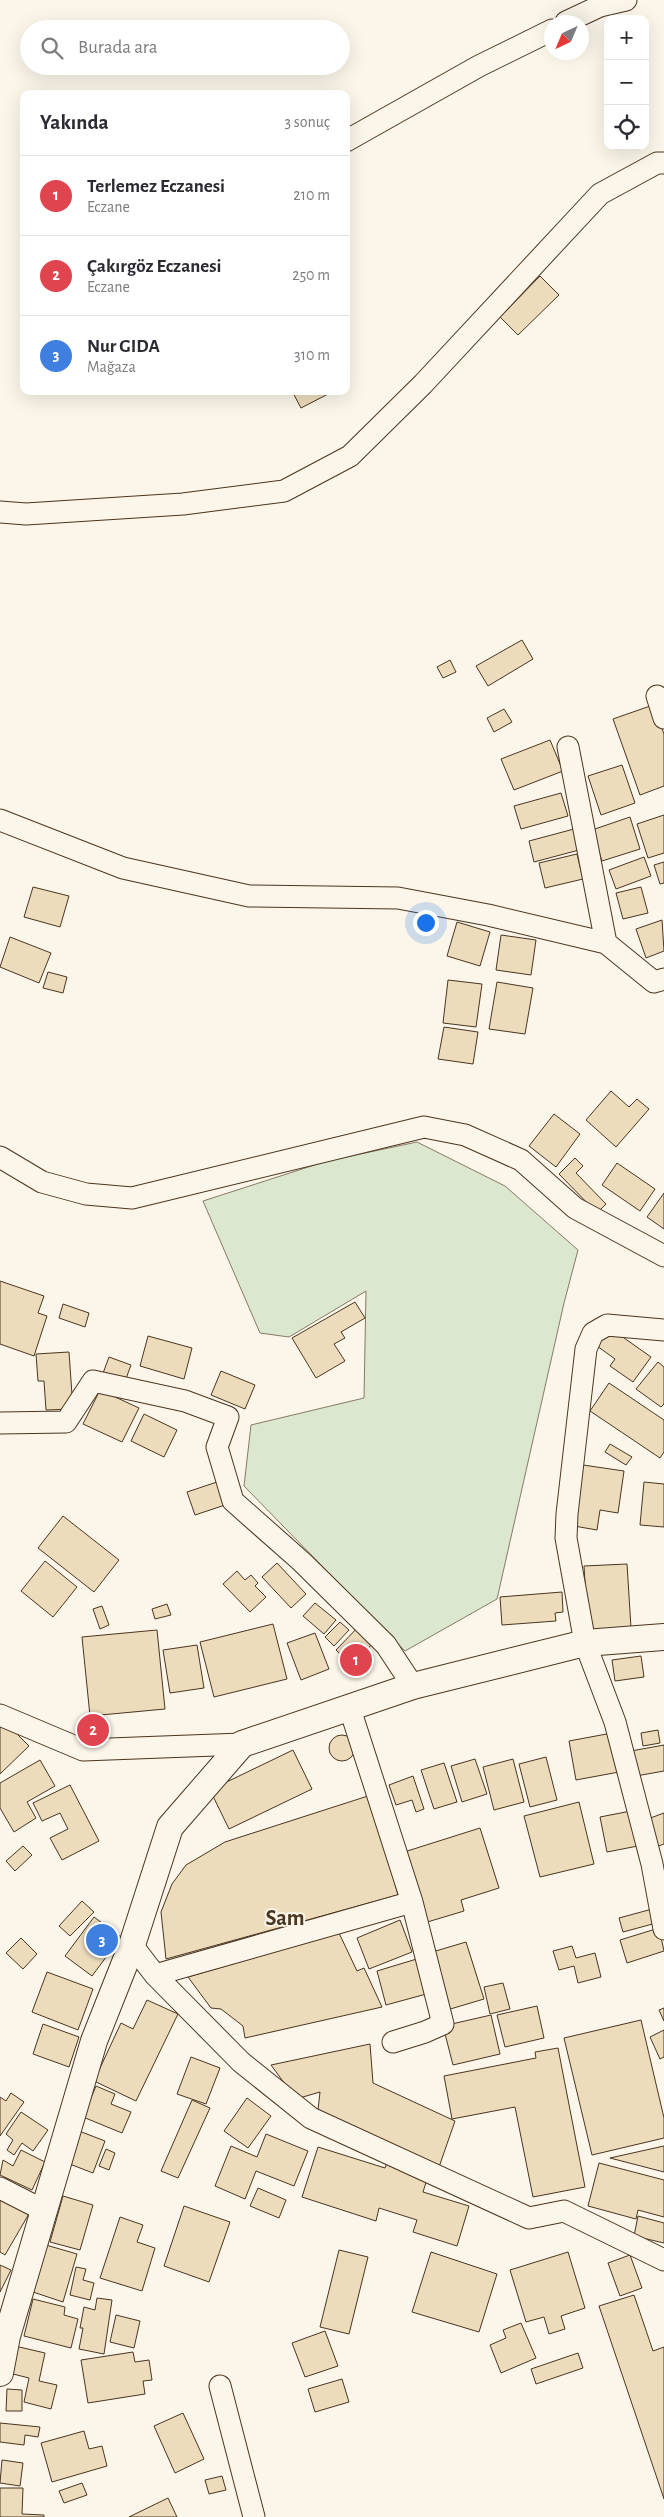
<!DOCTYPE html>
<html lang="tr">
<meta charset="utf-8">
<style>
:root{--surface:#fff;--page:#f2f2f3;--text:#2b2b33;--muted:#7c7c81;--line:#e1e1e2;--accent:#7c3aed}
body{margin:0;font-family:"Alegreya Sans",sans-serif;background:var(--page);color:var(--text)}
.controls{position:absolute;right:15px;top:15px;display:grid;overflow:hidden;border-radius:10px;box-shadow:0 5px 20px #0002}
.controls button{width:45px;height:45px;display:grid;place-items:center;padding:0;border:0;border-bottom:1px solid var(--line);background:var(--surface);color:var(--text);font:25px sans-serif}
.compass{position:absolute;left:544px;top:15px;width:45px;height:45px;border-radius:50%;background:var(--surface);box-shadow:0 5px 20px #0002;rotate:224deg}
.you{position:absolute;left:425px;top:922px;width:18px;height:18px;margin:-12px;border:4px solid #fff;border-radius:50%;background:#1a73e8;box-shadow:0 0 0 8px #1a73e833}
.badge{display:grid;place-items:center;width:32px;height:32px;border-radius:50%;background:var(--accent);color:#fff;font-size:16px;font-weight:700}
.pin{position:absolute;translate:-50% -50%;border:2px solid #fff;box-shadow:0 1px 5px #0006}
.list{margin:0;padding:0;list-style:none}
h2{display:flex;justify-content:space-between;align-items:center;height:65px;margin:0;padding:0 20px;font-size:21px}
h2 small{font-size:16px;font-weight:400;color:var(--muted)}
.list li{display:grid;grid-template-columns:32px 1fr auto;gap:15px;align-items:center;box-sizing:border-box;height:80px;padding:0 20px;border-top:1px solid var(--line)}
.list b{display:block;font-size:19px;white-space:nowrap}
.list p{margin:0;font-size:16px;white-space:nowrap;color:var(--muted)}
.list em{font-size:16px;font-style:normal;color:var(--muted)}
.icon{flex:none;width:28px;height:28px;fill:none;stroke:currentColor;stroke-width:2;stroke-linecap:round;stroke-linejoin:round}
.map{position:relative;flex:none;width:664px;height:2517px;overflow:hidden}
.search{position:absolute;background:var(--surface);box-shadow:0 5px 20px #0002;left:20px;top:20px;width:330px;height:55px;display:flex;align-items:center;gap:12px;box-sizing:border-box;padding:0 18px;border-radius:28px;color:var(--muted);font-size:19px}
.panel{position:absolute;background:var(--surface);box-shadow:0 5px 20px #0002;left:20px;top:90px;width:330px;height:305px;border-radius:10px}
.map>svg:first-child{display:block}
</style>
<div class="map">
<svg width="664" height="2517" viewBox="0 0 664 2517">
<rect width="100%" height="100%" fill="#fbf6e9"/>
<path fill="#dce7d0" stroke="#887966" d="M417 1142 505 1186 578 1250 564 1303 497 1599 405 1651 244 1486 251 1425 364 1398 366 1291 289 1337 260 1333 203 1201 327 1161Z"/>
<path fill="#ecdcbc" stroke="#4a3520" d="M540 276 559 295 518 335 500 317Z
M292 391H329L330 393 301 408Z
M522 640 533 659 488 686 476 666Z
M450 660 456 672 443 678 437 667Z
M653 705 664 734V786L640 795 613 719Z
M504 709 512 722 494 732 487 718Z
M550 740 563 771 514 790 501 759Z
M622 765 635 803 601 815 588 776Z
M561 793 568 816 521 829 514 806Z
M664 815V853L648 858 637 824Z
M630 817 640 849 602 861 592 830Z
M574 829 579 850 534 862 529 841Z
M577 854 583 879 545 888 539 863Z
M644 857 651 876 616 889 609 870Z
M664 862V883L660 884 654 865Z
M33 887 69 896 60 927 24 917Z
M641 887 648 913 623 919 616 893Z
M662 920 664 951 646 958 636 929Z
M457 922 490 932 480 966 447 956Z
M501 935 536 940 531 975 496 970Z
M10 937 51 953 39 983 0 967Z
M48 972 67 977 63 993 43 988Z
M448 980 482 984 476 1027 443 1023Z
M497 982 533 988 525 1034 489 1029Z
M444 1027 478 1032 473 1064 438 1059Z
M611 1091 629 1107 637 1099 649 1109 616 1147 586 1120Z
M554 1114 580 1134 556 1167 529 1146Z
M575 1158 583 1166 576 1173 606 1204 597 1213 559 1174Z
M617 1163 655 1189 640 1211 602 1185Z
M664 1193V1229L647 1217Z
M0 1281 44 1296 38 1313 47 1316 34 1356 0 1344Z
M355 1302 365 1318 341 1332 345 1338 334 1344 345 1361 316 1378 292 1338Z
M63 1304 89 1313 85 1327 59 1318Z
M610 1328 651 1357 633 1382 610 1366 615 1359 597 1346Z
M148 1336 192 1348 184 1379 140 1366Z
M69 1352 73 1409 46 1410 44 1381H38L36 1354Z
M109 1357 131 1365 124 1384 102 1376Z
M658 1362 664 1367V1404L661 1407 636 1389Z
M221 1371 255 1385 245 1409 211 1395Z
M609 1383 664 1420V1452L660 1458 590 1411Z
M100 1390 139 1408 122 1442 83 1424Z
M144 1414 177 1430 164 1457 131 1441Z
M610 1444 632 1457 626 1465 605 1452Z
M583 1465 624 1471 618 1513 600 1510 597 1530 574 1526Z
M220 1481 228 1504 195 1515 187 1492Z
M644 1482 664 1484V1527L640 1525Z
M63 1516 119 1560 94 1592 38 1548Z
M45 1561 77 1587 53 1617 21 1591Z
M277 1563 306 1594 291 1608 262 1577Z
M627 1564 631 1628 588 1630 584 1566Z
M237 1571 245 1580 251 1575 258 1583 255 1586 266 1597 250 1612 223 1584Z
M562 1592 563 1612 555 1613 556 1621 502 1625 500 1597Z
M315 1603 336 1620 324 1634 303 1616Z
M167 1604 171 1615 155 1619 152 1609Z
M102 1606 109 1625 100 1629 93 1609Z
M340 1622 349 1630 334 1646 325 1637Z
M273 1624 287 1679 214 1697 200 1642Z
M361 1624 376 1640 352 1665 336 1650Z
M157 1630 165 1709 90 1716 82 1637Z
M315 1633 329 1669 301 1680 287 1643Z
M197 1645 204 1688 170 1693 163 1650Z
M641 1656 644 1677 615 1681 612 1660Z
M0 1717 29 1746 0 1774Z
M658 1730 660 1743 643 1746 641 1733Z
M612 1733 619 1772 576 1780 569 1741Z
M329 1748a13 13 0 1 1 26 0a13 13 0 1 1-26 0Z
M664 1745V1771L636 1776 631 1751Z
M293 1750 312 1789 229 1829 210 1790Z
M546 1757 557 1800 530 1807 519 1764Z
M475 1759 487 1794 462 1802 451 1766Z
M513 1759 524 1802 494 1810 483 1767Z
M40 1760 55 1786 27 1802 36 1818 14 1832 0 1808V1783Z
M444 1763 457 1802 434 1809 421 1770Z
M413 1776 424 1809 416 1812 412 1800 396 1805 389 1785Z
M70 1785 99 1841 62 1860 50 1838 68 1829 60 1813 42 1821 33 1803Z
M371 1795 398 1895 166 1959 161 1912 172 1884 186 1865 225 1842Z
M579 1802 594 1864 540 1877 524 1816Z
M636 1810 643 1845 607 1852 600 1817Z
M664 1813V1844L656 1847 645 1820Z
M480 1828 499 1888 461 1900 464 1911 424 1923 401 1853Z
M23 1846 32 1855 15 1871 6 1861Z
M82 1901 94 1912 70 1936 59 1926Z
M656 1908 660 1922 623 1932 619 1918Z
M94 1917 121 1937 92 1976 65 1956Z
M400 1920 412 1952 369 1969 357 1938Z
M659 1928 664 1951 627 1963 620 1940Z
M339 1933 357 1971 364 1968 382 2007 245 2038 243 2026 221 2009 211 2008 188 1977Z
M21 1938 37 1954 23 1969 6 1953Z
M466 1942 484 1999 447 2010 429 1953Z
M572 1946 576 1958 595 1953 601 1977 578 1983 574 1966 559 1970 553 1951Z
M420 1958 430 1993 386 2005 377 1971Z
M47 1972 93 1989 78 2030 32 2012Z
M503 1983 510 2009 490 2014 484 1987Z
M147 2000 178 2014 136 2101 94 2081 121 2023 133 2029Z
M537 2006 544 2038 505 2047 497 2015Z
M664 2008V2021L659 2010Z
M491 2015 500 2054 453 2065 443 2026Z
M641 2020 664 2118V2138L592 2155 564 2038Z
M43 2024 79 2037 69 2067 33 2054Z
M664 2030V2057L660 2059 650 2037Z
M370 2044 373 2083 455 2121 439 2167 318 2110 320 2092 296 2099 271 2065Z
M558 2048 585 2187 533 2197 515 2107 452 2119 444 2076 536 2058 535 2052Z
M191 2057 220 2068 206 2104 177 2094Z
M96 2086 115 2094 111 2104 131 2112 122 2133 83 2117Z
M11 2093 24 2102 0 2136V2097L6 2101Z
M247 2098 271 2116 248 2148 224 2131Z
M192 2100 210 2108 178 2178 161 2171Z
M21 2112 48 2130 33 2151 22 2143 14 2155 7 2150 13 2140 6 2134Z
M79 2131 105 2141 93 2173 67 2163Z
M266 2134 308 2151 294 2186 256 2171 245 2199 215 2186 231 2146 257 2157Z
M664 2146V2172L610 2158Z
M318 2147 385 2168 388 2160 429 2173 423 2192 469 2206 457 2246 413 2232 417 2220 379 2208 376 2221 302 2197Z
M106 2149 115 2153 109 2170 99 2166Z
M21 2150 45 2162 32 2190 0 2175 3 2160 13 2166Z
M599 2163 664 2180V2217L638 2210 636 2219 588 2206Z
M258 2188 286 2200 279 2218 250 2206Z
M0 2195 30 2212 5 2255 0 2252Z
M63 2196 93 2205 80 2250 50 2242Z
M184 2206 230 2222 209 2282 164 2266Z
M638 2216 664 2223V2243L634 2236Z
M120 2217 143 2225 137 2242 155 2248 142 2291 100 2278Z
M46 2245 77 2254 63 2302 33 2292Z
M339 2250 368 2257 349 2334 320 2327Z
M431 2252 497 2274 479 2332 412 2312Z
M568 2252 585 2308 561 2316 565 2329 549 2334 544 2317 526 2322 510 2270Z
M630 2255 642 2288 620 2296 608 2263Z
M0 2265 11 2270 0 2292Z
M76 2267 86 2269 83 2280 94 2283 90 2300 70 2295Z
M634 2295 653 2351 664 2347V2499L599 2306Z
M97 2298 112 2300 104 2354 79 2349 83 2328H80L84 2307 95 2310Z
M33 2299 65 2307 64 2315 78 2319 71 2348 24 2336Z
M116 2315 140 2321 134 2348 110 2342Z
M521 2323 536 2358 501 2373 490 2345 506 2338 503 2330Z
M325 2331 338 2366 305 2377 292 2343Z
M15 2346 45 2353 39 2381 57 2385 51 2409 24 2402 29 2378 9 2373Z
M133 2352 135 2362 149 2360 152 2380 143 2381 145 2394 88 2403 81 2360Z
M578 2353 583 2368 536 2384 531 2369Z
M342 2379 349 2402 315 2412 308 2389Z
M7 2389 22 2390V2411H6Z
M183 2413 204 2459 175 2473 154 2426Z
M0 2423 40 2427 38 2437 25 2435 24 2445 0 2442Z
M84 2431 89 2449 102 2446 107 2466 52 2482 41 2443Z
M2 2460 23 2463 20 2486 0 2483Z
M222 2476 226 2490 209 2494 205 2480Z
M82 2483 87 2495 64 2503 59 2491Z
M0 2488H23L22 2514 44 2515V2517H0Z
M168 2498 177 2517H129Z"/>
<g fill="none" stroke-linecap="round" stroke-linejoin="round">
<g stroke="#4a3520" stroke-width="23">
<path id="minor" d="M566 22 600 6 626 0
M346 141 479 66 552 30
M0 512 26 514 183 504 284 491 350 456 423 384 600 194 657 163H664
M657 696 664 718
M568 747 606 943
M0 820 123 868 249 896 398 898 488 915 606 943 654 982 664 979
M0 1157 42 1182 86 1194 132 1198 424 1127 465 1135 521 1160 575 1208 664 1256
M664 1330 607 1325 593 1333 586 1349 567 1514 566 1538 585 1643 615 1722 652 1864 664 1929
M0 1423 66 1422 93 1381 185 1401 228 1417 217 1447 233 1501 302 1562 386 1645 413 1686
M350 1709 412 1902 443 2024 425 2032 393 2042
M0 1715 83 1750 242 1744
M132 1945 155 1975 241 2062 311 2118 529 2218 564 2211 664 2260
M155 1975 412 1902
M0 2188 43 2210
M220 2386 254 2517"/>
</g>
<g stroke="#4a3520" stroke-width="28">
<path id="tertiary" d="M0 2373 7 2336 94 2041 132 1945 170 1827 242 1744 413 1686 585 1643 664 1637"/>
</g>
<use href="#minor" stroke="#fbf6e9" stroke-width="21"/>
<use href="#tertiary" stroke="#fbf6e9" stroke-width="26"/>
</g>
<g text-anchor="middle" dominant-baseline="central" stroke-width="4" stroke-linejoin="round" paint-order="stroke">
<g font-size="22" font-weight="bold" fill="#4a3520" stroke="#fbf6e9">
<text x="285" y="1918">Sam</text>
</g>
</g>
</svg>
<div class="controls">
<button>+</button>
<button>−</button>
<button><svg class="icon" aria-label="locate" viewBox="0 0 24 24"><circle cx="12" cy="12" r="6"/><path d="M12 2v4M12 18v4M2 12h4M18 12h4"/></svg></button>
</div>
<svg class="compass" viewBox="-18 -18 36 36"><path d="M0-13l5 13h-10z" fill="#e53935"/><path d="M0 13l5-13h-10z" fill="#7c7c81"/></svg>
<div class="you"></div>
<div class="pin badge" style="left:356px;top:1660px;background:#e0444e">1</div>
<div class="pin badge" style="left:93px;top:1730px;background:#e0444e">2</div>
<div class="pin badge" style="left:102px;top:1940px;background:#3f7fe0">3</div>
<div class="search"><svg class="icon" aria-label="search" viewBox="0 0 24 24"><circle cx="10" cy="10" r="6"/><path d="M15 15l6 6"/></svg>Burada ara</div>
<section class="panel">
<h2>Yakında<small>3 sonuç</small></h2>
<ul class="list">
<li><span class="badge" style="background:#e0444e">1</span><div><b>Terlemez Eczanesi</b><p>Eczane</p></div><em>210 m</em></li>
<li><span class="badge" style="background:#e0444e">2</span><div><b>Çakırgöz Eczanesi</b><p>Eczane</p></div><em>250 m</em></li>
<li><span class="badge" style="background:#3f7fe0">3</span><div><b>Nur GIDA</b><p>Mağaza</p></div><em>310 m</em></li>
</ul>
</section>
</div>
